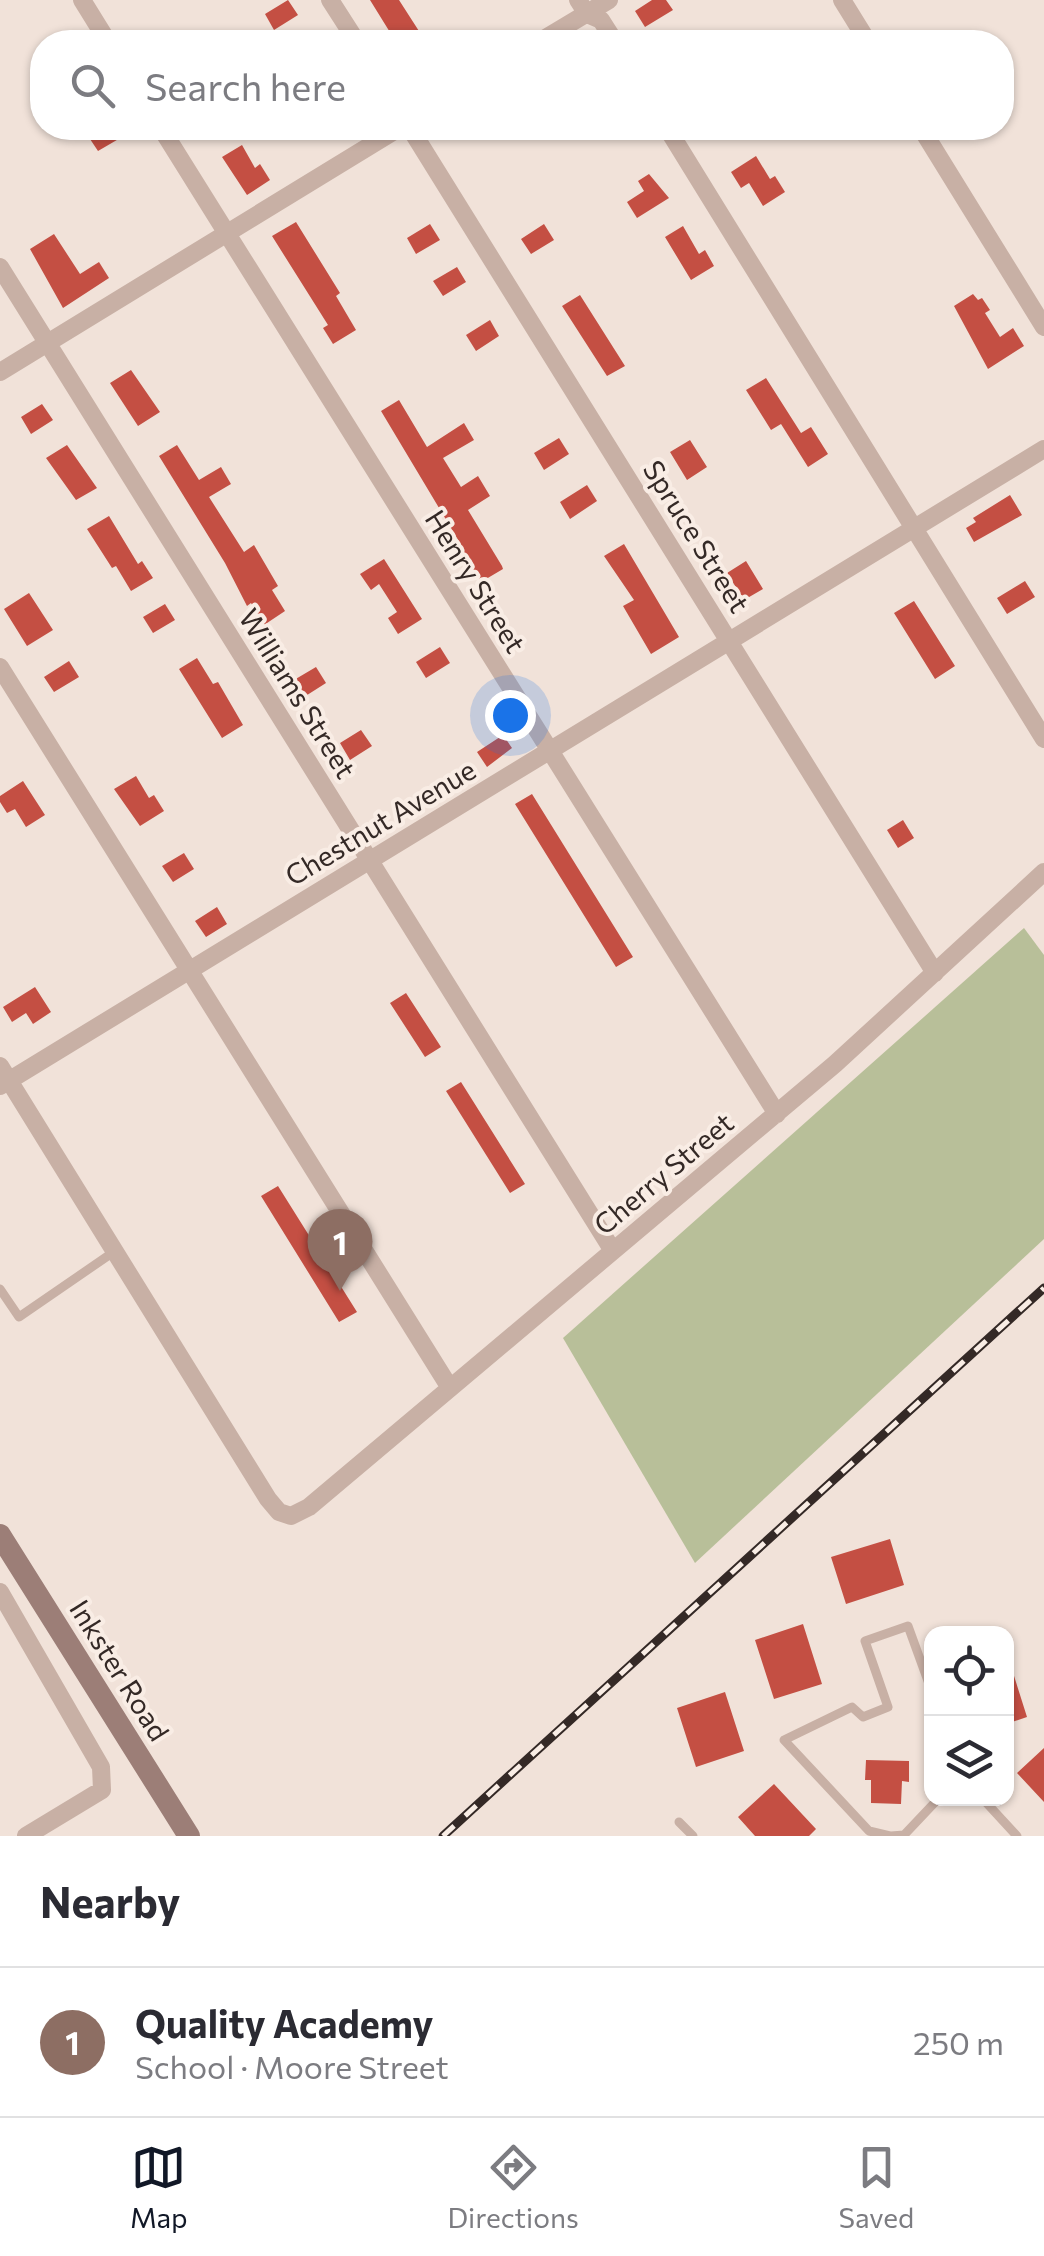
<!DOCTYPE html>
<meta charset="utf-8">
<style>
:root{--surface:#fff;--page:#f2f2f3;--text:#2b2b33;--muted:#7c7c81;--line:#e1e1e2;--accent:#111827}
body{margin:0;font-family:Commissioner,sans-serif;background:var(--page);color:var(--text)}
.controls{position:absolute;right:30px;bottom:30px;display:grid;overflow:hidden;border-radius:20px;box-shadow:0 2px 8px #0004}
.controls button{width:90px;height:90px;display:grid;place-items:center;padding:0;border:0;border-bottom:2px solid var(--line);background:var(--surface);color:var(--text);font:50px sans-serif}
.you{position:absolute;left:510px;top:715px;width:35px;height:35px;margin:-25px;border:8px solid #fff;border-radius:50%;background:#1a73e8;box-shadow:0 0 0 15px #1a73e833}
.badge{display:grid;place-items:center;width:65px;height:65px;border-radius:50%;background:var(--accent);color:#fff;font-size:32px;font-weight:700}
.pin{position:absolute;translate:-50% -82px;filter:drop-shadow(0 2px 5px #0008)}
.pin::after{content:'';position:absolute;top:52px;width:35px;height:30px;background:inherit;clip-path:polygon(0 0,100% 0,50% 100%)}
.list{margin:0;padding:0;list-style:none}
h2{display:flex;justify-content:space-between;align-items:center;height:130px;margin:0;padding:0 40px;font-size:42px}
h2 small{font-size:32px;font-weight:400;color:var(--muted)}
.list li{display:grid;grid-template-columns:65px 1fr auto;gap:30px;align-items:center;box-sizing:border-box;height:150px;padding:0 40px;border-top:2px solid var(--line)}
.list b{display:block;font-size:38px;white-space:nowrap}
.list p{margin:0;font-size:32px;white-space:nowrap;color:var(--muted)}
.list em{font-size:32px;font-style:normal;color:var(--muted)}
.icon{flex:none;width:55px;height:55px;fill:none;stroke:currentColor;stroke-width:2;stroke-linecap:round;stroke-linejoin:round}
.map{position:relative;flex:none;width:1044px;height:1836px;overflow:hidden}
.search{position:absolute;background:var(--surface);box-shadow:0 2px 8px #0004;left:30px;right:30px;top:30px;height:110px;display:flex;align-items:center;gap:25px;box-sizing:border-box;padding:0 35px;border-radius:40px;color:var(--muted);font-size:38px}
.sheet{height:280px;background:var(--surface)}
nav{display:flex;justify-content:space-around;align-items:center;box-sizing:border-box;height:140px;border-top:2px solid var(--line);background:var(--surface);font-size:28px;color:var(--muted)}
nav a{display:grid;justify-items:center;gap:5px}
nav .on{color:var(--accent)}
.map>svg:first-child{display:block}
</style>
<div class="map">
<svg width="1044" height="1836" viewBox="0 0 1044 1836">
<rect width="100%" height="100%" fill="#f1e2d9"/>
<path fill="#b8bf99" d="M1024 928 1044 955V1239L695 1563 563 1338Z"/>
<path fill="#c44f43" d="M288 0 298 15 274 30 265 14Z
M370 0H399L426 42H396Z
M652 0H666L673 10 645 27 635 11Z
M102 128H116L122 137 98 151 88 136Z
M242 145 255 168 260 164 270 180 247 195 222 157Z
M756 156 770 179 775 176 785 192 763 206 749 183 741 188 731 172Z
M649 174 669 198 637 218 627 202 644 191 638 181Z
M296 222 340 293 336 296 356 330 333 344 323 328 328 325 272 236Z
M430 224 440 240 416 254 407 238Z
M544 224 554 240 531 254 521 239Z
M683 226 699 254 705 250 714 266 691 280 665 237Z
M54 234 80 274 99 262 109 278 63 308 30 249Z
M457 267 466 282 443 296 433 281Z
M973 294 978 300 982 298 990 310 985 313 1000 337 1013 328 1024 346 988 369 954 306Z
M580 295 625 366 607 376 562 306Z
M490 320 499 336 476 351 466 335Z
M131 370 160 412 138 426 110 383Z
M766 378 801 433 811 427 828 454 808 467 781 424 771 430 746 390Z
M399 400 427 447 464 423 474 440 443 458 461 487 478 476 490 496 468 510 502 566 503 569 481 582 478 577 474 579 453 547 460 543 381 411Z
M42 404 53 420 31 434 21 417Z
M559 438 569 454 544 470 534 453Z
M690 440 707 467 687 480 670 452Z
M67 445 97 488 76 500 46 458Z
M177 445 199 480 221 467 231 484 209 497 244 552 254 545 278 586 272 590 285 611 264 625 251 603 247 606 225 563 159 456Z
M587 485 597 501 570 519 560 502Z
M1010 495 1022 515 974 542 966 528 976 522 973 518Z
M109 516 138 564 142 561 153 578 131 591 116 566 112 568 87 529Z
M624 544 679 637 651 654 623 606 634 600 604 556Z
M384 559 422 619 398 634 388 618 397 612 379 584 371 590 360 574Z
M746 561 763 589 744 600 727 573Z
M1025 581 1035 597 1007 614 997 598Z
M29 593 53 630 27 646 4 609Z
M914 601 955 666 935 679 894 613Z
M165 604 175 620 153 633 143 617Z
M440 647 450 663 426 678 416 662Z
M197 658 213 684 218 682 243 725 222 738 179 669Z
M69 661 79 677 54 692 44 677Z
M316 667 326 683 304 697 294 680Z
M361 730 372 746 350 760 340 743Z
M503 735 512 748 487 767 477 752Z
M136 776 149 798 154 795 164 811 140 826 114 789Z
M23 781 45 815 26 827 15 809 7 813 0 802V796Z
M532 794 633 957 616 967 515 804Z
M903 820 914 838 898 848 887 830Z
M184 853 194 869 173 882 162 866Z
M217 907 227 924 206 937 195 921Z
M35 987 51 1012 33 1024 26 1013 12 1022 3 1007Z
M406 993 441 1047 425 1057 390 1003Z
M461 1082 525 1184 510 1193 446 1091Z
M278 1186 357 1312 339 1322 261 1196Z
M890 1539 904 1585 846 1604 831 1557Z
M803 1624 822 1684 774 1699 755 1640Z
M1009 1660 1027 1717 1006 1724V1661Z
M725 1692 744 1751 696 1767 677 1708Z
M1044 1748V1802L1017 1773Z
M866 1760 909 1761V1782L902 1781 901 1804 871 1803V1780H865Z
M774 1784 816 1829 809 1836H755L738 1817Z"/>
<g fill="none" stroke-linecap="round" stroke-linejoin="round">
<path stroke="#c8b0a5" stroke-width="9" d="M0 1289 19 1317 115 1251
M982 1798 1017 1836
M679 1822 693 1836
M890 1836 869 1831 784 1740 852 1707 863 1717 888 1707 865 1641 908 1626 932 1692
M891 1836 904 1835 939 1798"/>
<path stroke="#c8b0a5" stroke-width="18" d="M82 0 108 42
M330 0 357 42
M578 0 587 14 601 20 615 42
M842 0 868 42
M539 42 609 0
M161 128 777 1114
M410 128 935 973
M667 128 1044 739
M921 128 1044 327
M0 267 613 1251
M0 372 399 128
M0 667 450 1388
M0 1066 268 1499 279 1512 291 1516 309 1507 835 1064 1044 872
M0 1086 1044 449
M0 1592 101 1767 102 1790 26 1836"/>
<path stroke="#9c7e77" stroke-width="22" d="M0 1535 189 1836"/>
<g stroke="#342926" stroke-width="9">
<path id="rail" d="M443 1836 1044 1288"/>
</g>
<use href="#rail" stroke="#f9ede5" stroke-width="5" stroke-dasharray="15" stroke-linecap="butt"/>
</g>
<g text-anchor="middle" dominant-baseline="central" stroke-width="8" stroke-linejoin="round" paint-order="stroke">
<g font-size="28" fill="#342926" stroke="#f9ede5">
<text transform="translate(697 536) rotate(58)">Spruce Street</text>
<text transform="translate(476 581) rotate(58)">Henry Street</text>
<text transform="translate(298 693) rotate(58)">Williams Street</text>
<text transform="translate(380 822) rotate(-31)">Chestnut Avenue</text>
<text transform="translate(663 1173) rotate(-40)">Cherry Street</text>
<text transform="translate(120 1670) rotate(58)">Inkster Road</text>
</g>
</g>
</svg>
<div class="controls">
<button><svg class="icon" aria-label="locate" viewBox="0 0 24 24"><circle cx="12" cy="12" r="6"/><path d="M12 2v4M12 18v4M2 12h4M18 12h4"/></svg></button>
<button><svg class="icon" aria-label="layers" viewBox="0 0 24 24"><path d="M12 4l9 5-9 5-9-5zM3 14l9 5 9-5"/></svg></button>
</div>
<div class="you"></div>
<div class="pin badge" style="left:340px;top:1291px;background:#8d6e63">1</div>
<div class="search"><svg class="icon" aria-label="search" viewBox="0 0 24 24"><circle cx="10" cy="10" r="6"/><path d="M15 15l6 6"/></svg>Search here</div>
</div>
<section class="sheet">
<h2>Nearby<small></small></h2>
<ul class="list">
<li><span class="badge" style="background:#8d6e63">1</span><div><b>Quality Academy</b><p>School · Moore Street</p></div><em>250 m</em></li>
</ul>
</section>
<nav>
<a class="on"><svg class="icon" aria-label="map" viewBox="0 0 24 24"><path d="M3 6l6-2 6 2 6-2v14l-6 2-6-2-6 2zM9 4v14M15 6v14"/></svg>Map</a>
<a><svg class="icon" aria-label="directions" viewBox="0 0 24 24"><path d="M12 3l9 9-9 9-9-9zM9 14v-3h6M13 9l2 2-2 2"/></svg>Directions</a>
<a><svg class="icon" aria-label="saved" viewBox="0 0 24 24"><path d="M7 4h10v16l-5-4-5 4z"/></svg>Saved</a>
</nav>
